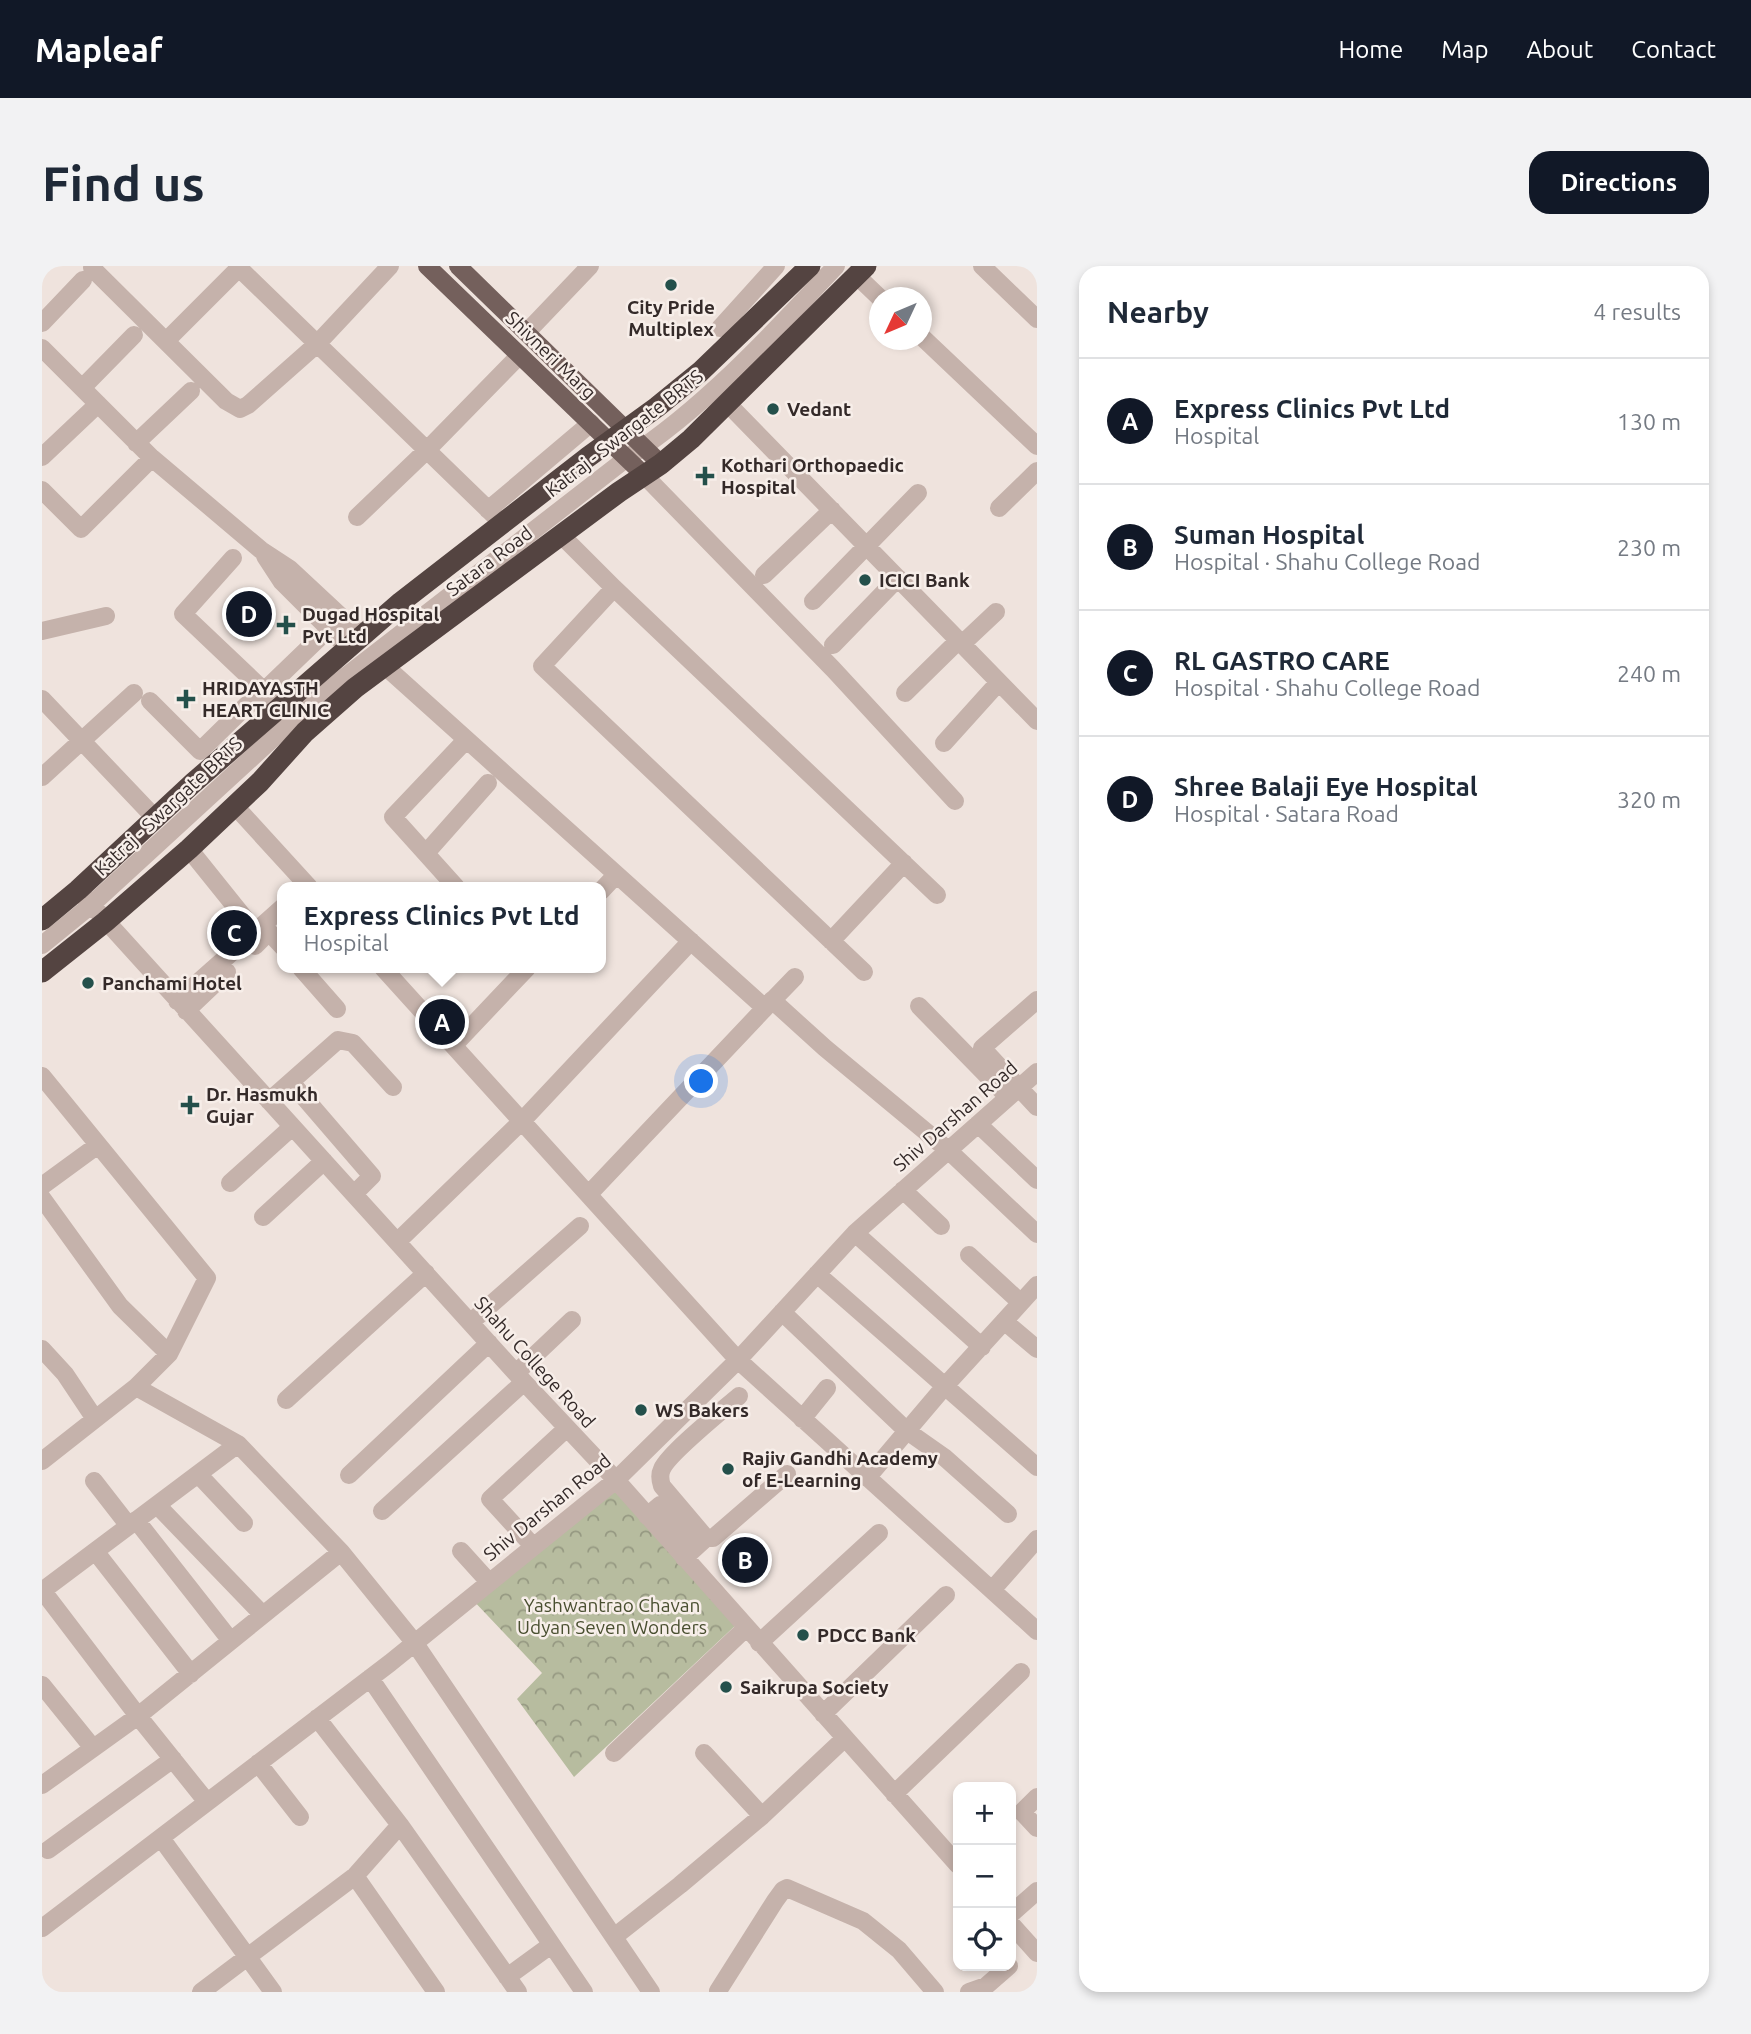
<!DOCTYPE html>
<meta charset="utf-8">
<style>
:root{--surface:#fff;--page:#f2f2f3;--text:#1f2937;--muted:#747a83;--line:#e0e1e3;--accent:#111827}
body{margin:0;font-family:Ubuntu,sans-serif;background:var(--page);color:var(--text)}
.controls{position:absolute;right:21px;bottom:21px;display:grid;overflow:hidden;border-radius:14px;box-shadow:0 4px 10px #0003}
.controls button{width:63px;height:63px;display:grid;place-items:center;padding:0;border:0;border-bottom:2px solid var(--line);background:var(--surface);color:var(--text);font:35px sans-serif}
.compass{position:absolute;left:827px;top:21px;width:63px;height:63px;border-radius:50%;background:var(--surface);box-shadow:0 4px 10px #0003;rotate:226deg}
.you{position:absolute;left:660px;top:816px;width:24px;height:24px;margin:-18px;border:5px solid #fff;border-radius:50%;background:#1a73e8;box-shadow:0 0 0 10px #1a73e833}
.badge{display:grid;place-items:center;width:46px;height:46px;border-radius:50%;background:var(--accent);color:#fff;font-size:23px;font-weight:700}
.pin{position:absolute;translate:-50% -50%;border:4px solid #fff;box-shadow:0 2px 7px #0006}
.popup{position:absolute;left:235px;top:616px;width:329px;height:91px;box-sizing:border-box;display:grid;place-content:center;border-radius:14px;background:var(--surface);filter:drop-shadow(0 2px 5px #0005);font-size:23px;white-space:nowrap;color:var(--muted)}
.popup b{font-size:26px;color:var(--text)}
.popup::after{content:'';position:absolute;left:50%;top:100%;margin-left:-14px;border:14px solid transparent;border-top-color:var(--surface)}
.list{margin:0;padding:0;list-style:none}
h2{display:flex;justify-content:space-between;align-items:center;height:91px;margin:0;padding:0 28px;font-size:30px}
h2 small{font-size:23px;font-weight:400;color:var(--muted)}
.list li{display:grid;grid-template-columns:46px 1fr auto;gap:21px;align-items:center;box-sizing:border-box;height:126px;padding:0 28px;border-top:2px solid var(--line)}
.list b{display:block;font-size:26px;white-space:nowrap}
.list p{margin:0;font-size:23px;white-space:nowrap;color:var(--muted)}
.list em{font-size:23px;font-style:normal;color:var(--muted)}
.icon{flex:none;width:38px;height:38px;fill:none;stroke:currentColor;stroke-width:2;stroke-linecap:round;stroke-linejoin:round}
.map{position:relative;flex:none;width:995px;height:1726px;overflow:hidden;border-radius:21px}
header{display:flex;align-items:center;gap:42px;box-sizing:border-box;height:98px;padding:0 35px;background:var(--accent);color:#fff}
header strong{font-size:33px}
nav{display:flex;gap:38px;margin-inline-start:auto;font-size:24px}
.intro{display:flex;align-items:center;justify-content:space-between;box-sizing:border-box;height:168px;padding:0 42px}
h1{margin:0;font-size:49px}
.button{padding:18px 32px;border-radius:21px;background:var(--accent);color:#fff;font-size:24px;font-weight:700}
main{display:flex;gap:42px;padding:0 42px}
aside{flex:1;background:var(--surface);border-radius:21px;box-shadow:0 4px 10px #0003}
.map>svg:first-child{display:block}
</style>
<header>
<strong>Mapleaf</strong>
<nav><a>Home</a><a>Map</a><a>About</a><a>Contact</a></nav>
</header>
<div class="intro"><h1>Find us</h1><a class="button">Directions</a></div>
<main>
<div class="map">
<svg width="995" height="1726" viewBox="0 0 995 1726">
<defs>
<pattern id="forest-crowns" width="20" height="18" patternUnits="userSpaceOnUse" patternTransform="scale(1.75)"><rect width="20" height="18" fill="#b7bc9f"/><path d="M2 6a3 3 0 1 1 6 0M12 15a3 3 0 1 1 6 0" fill="none" stroke="#969982"/></pattern>
</defs>
<rect width="100%" height="100%" fill="#efe3dd"/>
<path fill="url(#forest-crowns)" d="M574 1214 696 1357 532 1511 475 1433 500 1407 428 1331Z"/>
<g fill="none" stroke-linecap="round" stroke-linejoin="round">
<path stroke="#c5b2ab" stroke-width="18" d="M52 0 50 2 184 135 198 143 206 139 275 78 348 0
M195 0 460 257
M940 0 995 53
M815 10 838 32
M0 57 41 14
M678 62 734 0
M485 66 548 0
M880 71 995 180
M124 75 199 0
M0 82 110 192 219 284 248 303 320 370
M40 122 92 69
M686 138 995 455
M94 177 149 125
M0 191 56 138
M602 209 791 403 913 535
M0 224 39 263 110 192
M957 242 995 205
M446 244 549 157
M315 251 385 184 478 89
M519 269 572 322 895 629
M223 290 240 316 306 382
M191 292 141 348 238 440
M722 309 790 244
M572 322 500 400 822 706
M771 335 876 227
M0 365 64 350
M920 378 954 346
M791 379 856 312
M344 401 723 742 547 928
M222 425 276 373
M863 427 917 374
M0 433 114 553
M108 435 158 485 212 432 228 449
M902 477 957 416
M0 511 92 427
M193 540 267 621
M147 583 213 665
M384 587 446 517
M414 621 351 551 424 474
M36 624 482 1116 574 1214 916 1599
M559 625 574 609
M789 675 862 597
M0 679 48 640 252 453 304 410 585 192C662 142 731 67 794 0
M213 680 227 666 241 681
M259 702 295 743
M341 702 696 1094 995 1365
M730 734 783 782 906 884 995 968
M995 734 940 782 995 841
M135 735 241 641
M877 740 966 831
M723 742 753 711
M144 745 185 706
M412 779 485 702
M0 810 165 1012 127 1088 94 1121
M249 816 330 910 312 928
M227 835 296 774 311 777 351 821
M936 858 995 914
M188 917 250 861
M0 920 56 879
M861 924 899 960
M0 932 78 1040 127 1088
M221 951 282 895
M813 967 940 1081
M355 976 480 855 649 675
M927 989 978 1036
M775 1008 995 1201
M740 1046 865 1165 902 1191 966 1248
M962 1055 995 1083
M429 1056 538 960
M0 1083 23 1108 53 1153
M474 1107 530 1054
M244 1134 384 1007
M760 1153 785 1122
M0 1195 94 1121 196 1178 299 1286 372 1376 609 1726
M156 1208 202 1257
M307 1209 447 1077
M825 1212 903 1120 995 1019
M52 1215 87 1260
M115 1239 221 1349
M340 1245 482 1116
M605 1250 618 1239 654 1280
M94 1254 189 1375
M664 1272 620 1220C618 1214 617 1209 620 1203 627 1187 681 1144 697 1130
M491 1280 448 1233 525 1162
M53 1285 149 1408
M419 1285 447 1316
M642 1292 664 1272H671L745 1208
M0 1324 96 1450 165 1536
M950 1324 995 1273
M0 1325 196 1178
M717 1377 837 1267
M328 1412 542 1726
M0 1419 51 1482
M781 1448 904 1329
M572 1487 704 1362
M662 1487 720 1550
M216 1497 258 1551
M0 1519 96 1450 299 1286
M852 1528 979 1406
M995 1531 980 1546 995 1562
M358 1559 476 1726
M119 1572 231 1726
M6 1584 131 1493
M313 1610 394 1726
M969 1648 995 1625
M969 1658 995 1687
M0 1662 348 1397 574 1214 696 1094 813 967 995 806
M572 1671 638 1619 720 1550 803 1472
M465 1711 509 1679
M676 1725 733 1635 741 1624 745 1622 821 1655 857 1684 893 1726
M159 1726 313 1610 358 1559 275 1452
M927 1726 944 1720 967 1700"/>
<path stroke="#74605c" stroke-width="18" d="M385 0 602 209
M416 0 619 198"/>
<path stroke="#544441" stroke-width="21" d="M0 654 36 624 151 517 359 336 546 191 615 141 658 106 768 0
M0 706 63 656 147 583 218 516 263 466 313 422 577 226 619 198 649 173 824 0"/>
</g>
<g fill="#24504b" stroke="#f7eee9" stroke-width="2.5">
<circle cx="629" cy="19" r="7"/>
<circle cx="731" cy="143" r="7"/>
<path d="M659.5 199.5h7v7h7v7h-7v7h-7v-7h-7v-7h7z"/>
<circle cx="823" cy="314" r="7"/>
<path d="M240.5 348.5h7v7h7v7h-7v7h-7v-7h-7v-7h7z"/>
<path d="M140.5 422.5h7v7h7v7h-7v7h-7v-7h-7v-7h7z"/>
<circle cx="46" cy="717" r="7"/>
<path d="M144.5 828.5h7v7h7v7h-7v7h-7v-7h-7v-7h7z"/>
<circle cx="599" cy="1144" r="7"/>
<circle cx="686" cy="1203" r="7"/>
<circle cx="761" cy="1369" r="7"/>
<circle cx="684" cy="1421" r="7"/>
</g>
<g text-anchor="middle" dominant-baseline="central" stroke-width="5" stroke-linejoin="round" paint-order="stroke">
<g font-size="19" font-weight="bold" fill="#342a29" stroke="#f7eee9" text-anchor="start">
<text x="629" y="41" text-anchor="middle">City Pride<tspan x="629" dy="22">Multiplex</tspan></text>
<text x="745" y="143">Vedant</text>
<text x="679" y="199">Kothari Orthopaedic<tspan x="679" dy="22">Hospital</tspan></text>
<text x="837" y="314">ICICI Bank</text>
<text x="260" y="348">Dugad Hospital<tspan x="260" dy="22">Pvt Ltd</tspan></text>
<text x="160" y="422">HRIDAYASTH<tspan x="160" dy="22">HEART CLINIC</tspan></text>
<text x="60" y="717">Panchami Hotel</text>
<text x="164" y="828">Dr. Hasmukh<tspan x="164" dy="22">Gujar</tspan></text>
<text x="613" y="1144">WS Bakers</text>
<text x="700" y="1192">Rajiv Gandhi Academy<tspan x="700" dy="22">of E-Learning</tspan></text>
<text x="775" y="1369">PDCC Bank</text>
<text x="698" y="1421">Saikrupa Society</text>
</g>
<g font-size="19" fill="#342a29" stroke="#f7eee9">
<text transform="translate(509 89) rotate(44)">Shivneri Marg</text>
<text transform="translate(582 167) rotate(-38)">Katraj - Swargate BRTS</text>
<text transform="translate(447 295) rotate(-37)">Satara Road</text>
<text transform="translate(126 540) rotate(-43)">Katraj - Swargate BRTS</text>
<text transform="translate(913 850) rotate(-41)">Shiv Darshan Road</text>
<text transform="translate(493 1096) rotate(48)">Shahu College Road</text>
<text transform="translate(505 1241) rotate(-39)">Shiv Darshan Road</text>
</g>
<g font-size="19" fill="#494f30" stroke="#f7eee9">
<text x="570" y="1339">Yashwantrao Chavan<tspan x="570" dy="22">Udyan Seven Wonders</tspan></text>
</g>
</g>
</svg>
<div class="controls">
<button>+</button>
<button>−</button>
<button><svg class="icon" aria-label="locate" viewBox="0 0 24 24"><circle cx="12" cy="12" r="6"/><path d="M12 2v4M12 18v4M2 12h4M18 12h4"/></svg></button>
</div>
<svg class="compass" viewBox="-18 -18 36 36"><path d="M0-13l5 13h-10z" fill="#e53935"/><path d="M0 13l5-13h-10z" fill="#747a83"/></svg>
<div class="you"></div>
<div class="pin badge" style="left:400px;top:756px">A</div>
<div class="popup"><b>Express Clinics Pvt Ltd</b>Hospital</div>
<div class="pin badge" style="left:703px;top:1294px">B</div>
<div class="pin badge" style="left:192px;top:667px">C</div>
<div class="pin badge" style="left:207px;top:348px">D</div>
</div>
<aside>
<h2>Nearby<small>4 results</small></h2>
<ul class="list">
<li><span class="badge">A</span><div><b>Express Clinics Pvt Ltd</b><p>Hospital</p></div><em>130 m</em></li>
<li><span class="badge">B</span><div><b>Suman Hospital</b><p>Hospital · Shahu College Road</p></div><em>230 m</em></li>
<li><span class="badge">C</span><div><b>RL GASTRO CARE</b><p>Hospital · Shahu College Road</p></div><em>240 m</em></li>
<li><span class="badge">D</span><div><b>Shree Balaji Eye Hospital</b><p>Hospital · Satara Road</p></div><em>320 m</em></li>
</ul>
</aside>
</main>
